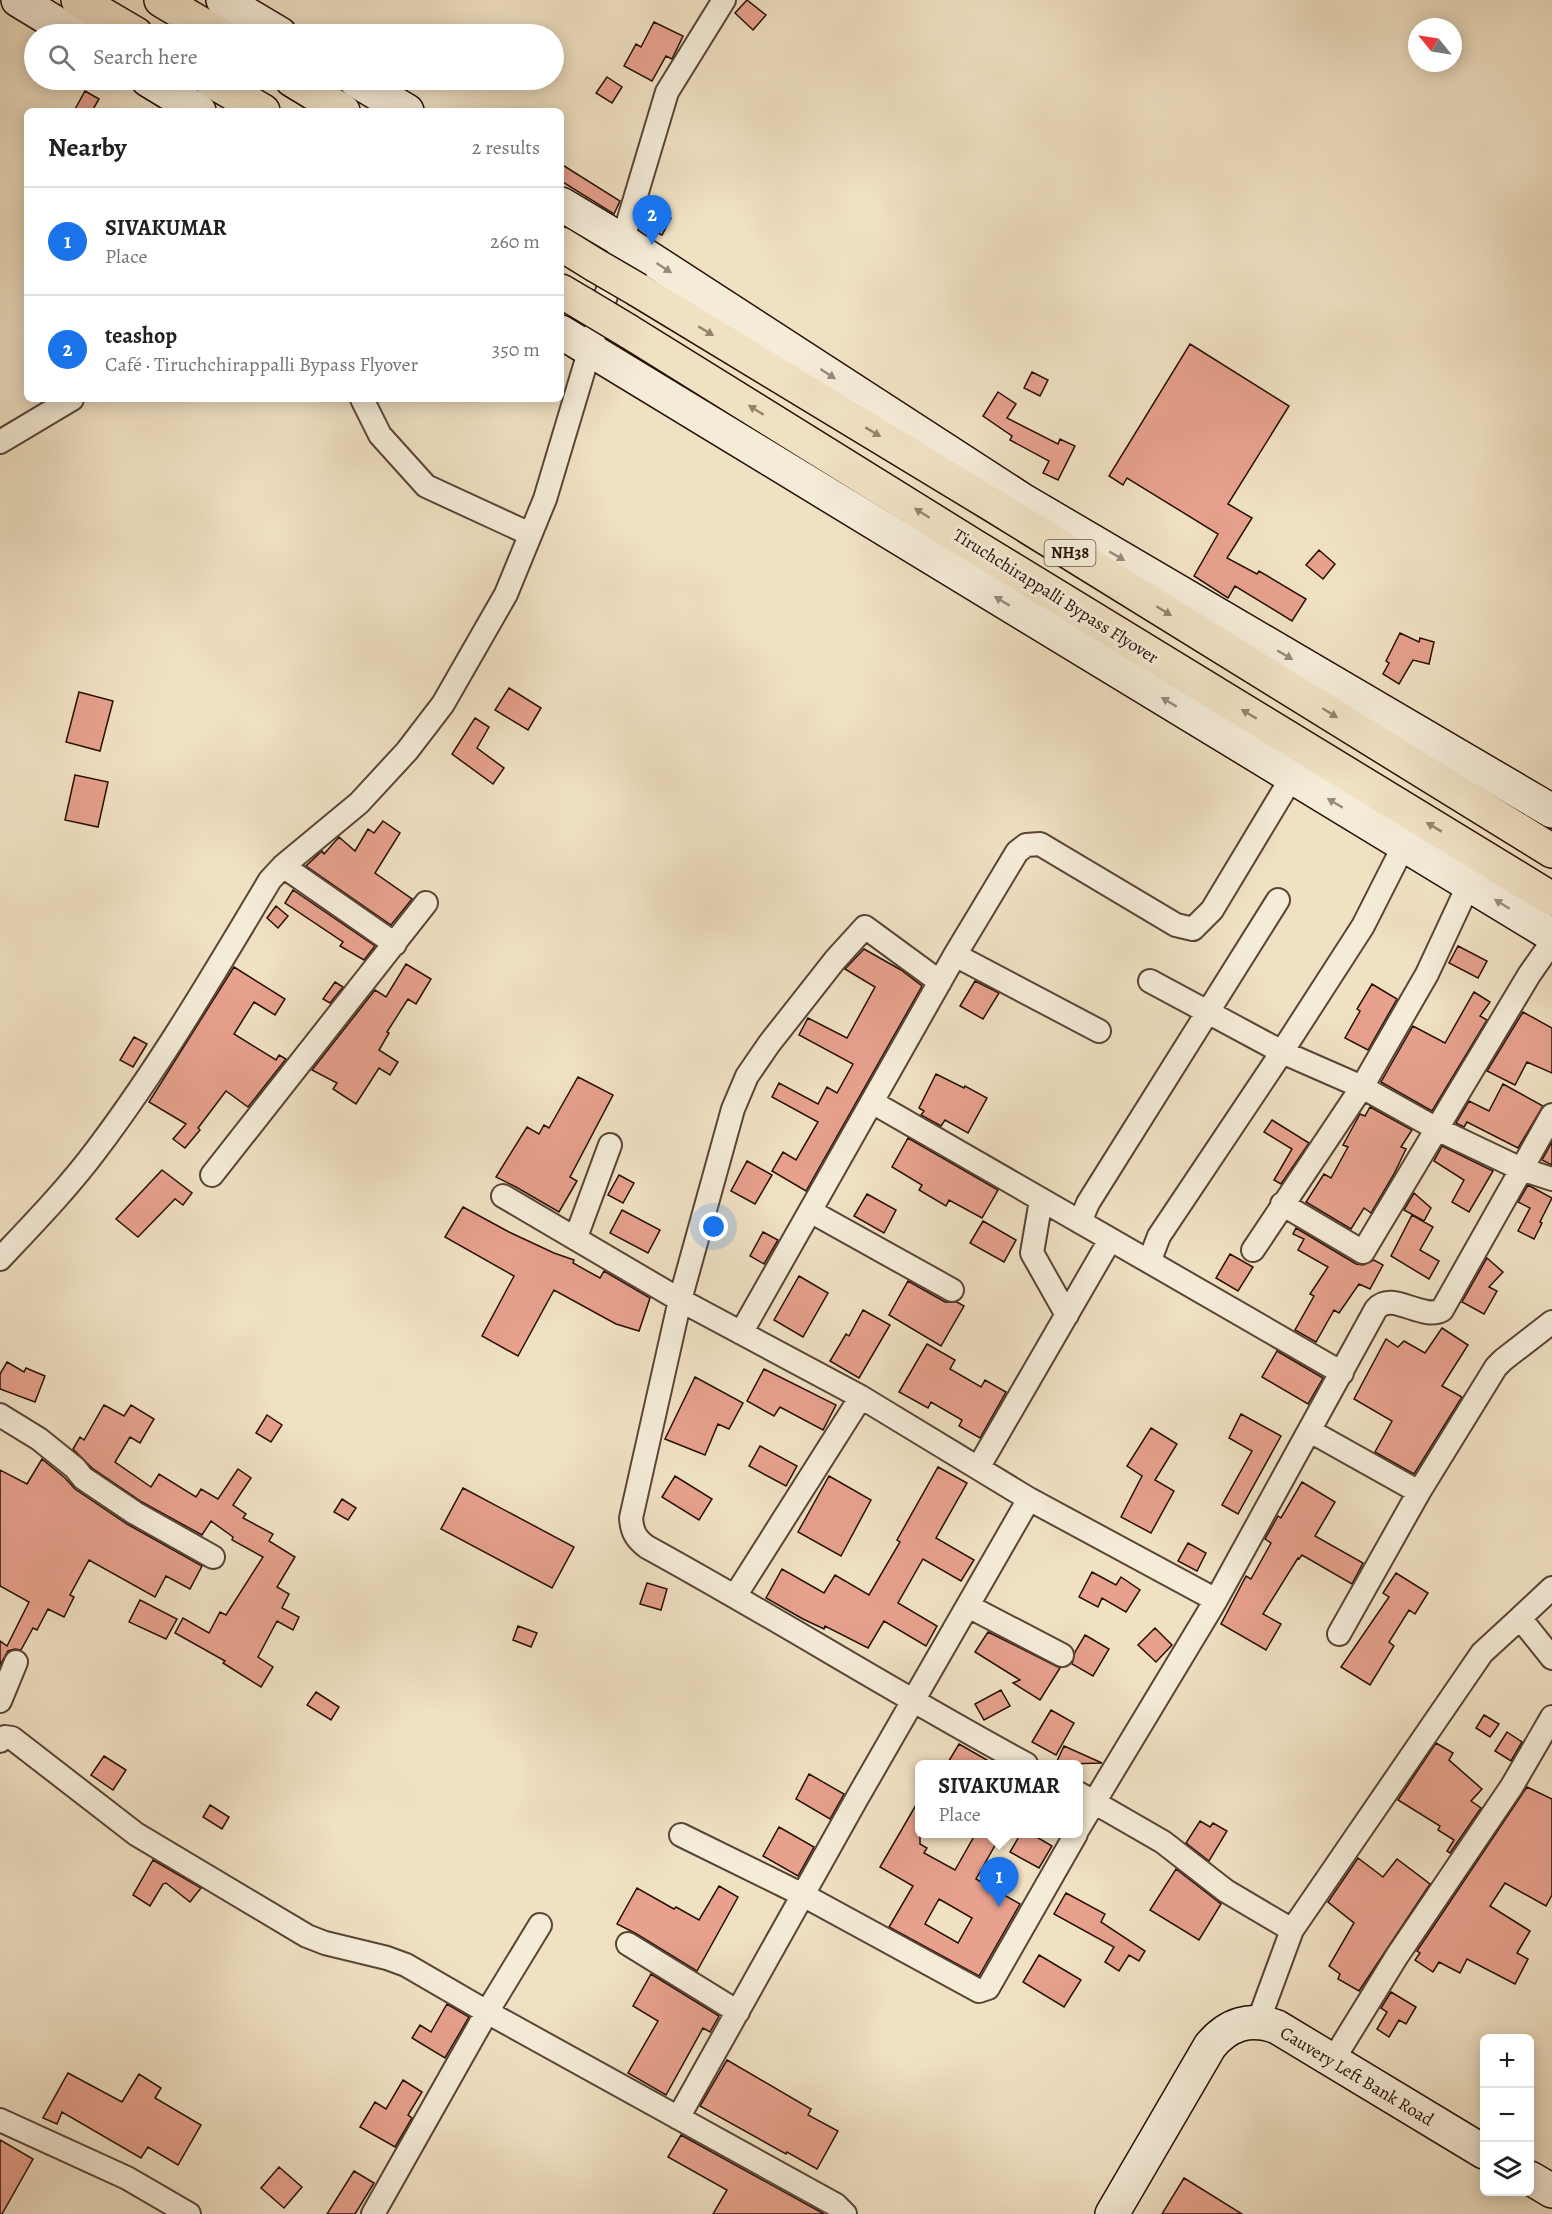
<!DOCTYPE html>
<meta charset="utf-8">
<style>
:root{--surface:#fff;--page:#f2f2f2;--text:#202124;--muted:#757577;--line:#e0e0e0;--accent:#1a73e8}
body{margin:0;font-family:Alegreya,serif;background:var(--page);color:var(--text)}
.controls{position:absolute;right:18px;bottom:18px;display:grid;overflow:hidden;border-radius:9px;box-shadow:0 3px 15px #0003}
.controls button{width:54px;height:54px;display:grid;place-items:center;padding:0;border:0;border-bottom:2px solid var(--line);background:var(--surface);color:var(--text);font:30px sans-serif}
.compass{position:absolute;left:1408px;top:18px;width:54px;height:54px;border-radius:50%;background:var(--surface);box-shadow:0 3px 15px #0003;rotate:300deg}
.you{position:absolute;left:714px;top:1227px;width:21px;height:21px;margin:-15px;border:4px solid #fff;border-radius:50%;background:#1a73e8;box-shadow:0 0 0 9px #1a73e833}
.badge{display:grid;place-items:center;width:39px;height:39px;border-radius:50%;background:var(--accent);color:#fff;font-size:20px;font-weight:700}
.pin{position:absolute;translate:-50% -50px;filter:drop-shadow(0 2px 3px #0008)}
.pin::after{content:'';position:absolute;top:32px;width:21px;height:18px;background:inherit;clip-path:polygon(0 0,100% 0,50% 100%)}
.popup{position:absolute;left:915px;top:1760px;width:168px;height:78px;box-sizing:border-box;display:grid;place-content:center;border-radius:9px;background:var(--surface);filter:drop-shadow(0 2px 4px #0005);font-size:20px;white-space:nowrap;color:var(--muted)}
.popup b{font-size:22px;color:var(--text)}
.popup::after{content:'';position:absolute;left:50%;top:100%;margin-left:-12px;border:12px solid transparent;border-top-color:var(--surface)}
.list{margin:0;padding:0;list-style:none}
h2{display:flex;justify-content:space-between;align-items:center;height:78px;margin:0;padding:0 24px;font-size:26px}
h2 small{font-size:20px;font-weight:400;color:var(--muted)}
.list li{display:grid;grid-template-columns:39px 1fr auto;gap:18px;align-items:center;box-sizing:border-box;height:108px;padding:0 24px;border-top:2px solid var(--line)}
.list b{display:block;font-size:22px;white-space:nowrap}
.list p{margin:0;font-size:20px;white-space:nowrap;color:var(--muted)}
.list em{font-size:20px;font-style:normal;color:var(--muted)}
.icon{flex:none;width:33px;height:33px;fill:none;stroke:currentColor;stroke-width:2;stroke-linecap:round;stroke-linejoin:round}
.map{position:relative;flex:none;width:1552px;height:2214px;overflow:hidden}
.search{position:absolute;background:var(--surface);box-shadow:0 3px 15px #0003;left:24px;top:24px;width:540px;height:66px;display:flex;align-items:center;gap:15px;box-sizing:border-box;padding:0 21px;border-radius:33px;color:var(--muted);font-size:22px}
.panel{position:absolute;background:var(--surface);box-shadow:0 3px 15px #0003;left:24px;top:108px;width:540px;height:294px;border-radius:9px}
.map>svg:first-child{display:block}
</style>
<div class="map">
<svg width="1552" height="2214" viewBox="0 0 1552 2214">
<rect width="100%" height="100%" fill="#f0e1c3"/>
<filter id="stains"><feTurbulence type="fractalNoise" baseFrequency=".00333" numOctaves="4"/><feColorMatrix values="0 0 0 0 .2 0 0 0 0 .09 0 0 0 0 .02 0 0 0 .5 -.17"/></filter>
<radialGradient id="worn" r=".72"><stop offset=".6" stop-color="#630" stop-opacity="0"/><stop offset="1" stop-color="#630" stop-opacity=".3"/></radialGradient>
<path fill="#e7a18d" stroke="#271007" stroke-width="1.5" fill-rule="evenodd" d="M747 0 766 15 753 30 735 13Z
M654 22 683 36 672 59 666 56 652 81 624 66 636 44 641 47Z
M607 77 622 87 612 103 596 93Z
M85 91 99 99 92 111H74Z
M561 164 620 201 614 214 561 181Z
M647 207 671 218 662 235 641 225Z
M1190 344 1289 406 1228 504 1252 518 1227 558 1257 574 1259 571 1306 599 1292 621 1235 586 1228 598 1194 576 1218 534 1127 478 1123 485 1109 476Z
M1032 372 1048 380 1040 396 1024 388Z
M998 392 1016 404 1007 418 1058 444 1060 439 1075 446 1058 480 1043 473 1049 461 1010 440 1012 436 983 416Z
M1319 550 1335 564 1323 579 1306 565Z
M1400 633 1419 642 1420 638 1434 642 1429 664 1413 660 1399 684 1383 674 1389 663 1386 661Z
M509 688 541 708 528 730 495 710Z
M79 692 113 701 100 751 66 742Z
M475 718 489 727 477 748 504 768 493 784 452 754Z
M75 775 108 782 98 827 65 820Z
M383 821 400 833 375 873 412 899 391 925 306 866 322 851 324 854 339 837 355 851 368 829 374 833Z
M293 890 375 946 364 960 340 946 343 942 285 903Z
M276 906 288 916 278 928 267 918Z
M1458 946 1487 961 1478 978 1449 963Z
M864 949 901 970 922 986 806 1191 772 1171 783 1152 796 1160 818 1122 772 1097 779 1083 818 1104 827 1087 837 1093 853 1064 799 1035 808 1018 847 1038 875 987 845 969Z
M406 964 431 979 416 1004 408 999 387 1032 389 1033 379 1050 398 1062 390 1075 379 1068 356 1104 333 1089 337 1083 312 1070 375 990 386 997Z
M234 967 285 999 275 1015 254 1002 234 1034 276 1060 279 1055 286 1059 248 1107 226 1091 198 1128 200 1130 185 1148 173 1139 186 1124 149 1102Z
M975 981 999 993 983 1019 960 1006Z
M335 982 343 987 330 1003 323 999Z
M1372 984 1397 999 1368 1050 1345 1038 1360 1011 1357 1009Z
M1474 992 1490 1002 1480 1016 1487 1020 1432 1111 1381 1082 1413 1026 1445 1043Z
M1523 1012 1552 1028V1073L1527 1062 1515 1085 1487 1071Z
M134 1037 147 1044 133 1067 120 1060Z
M936 1074 964 1088 965 1086 987 1098 968 1133 945 1120 941 1126 921 1115 924 1111 919 1108Z
M578 1077 613 1095 570 1177 577 1181 559 1212 516 1187 496 1177 527 1127 539 1134 544 1125 549 1128Z
M1503 1084 1543 1106 1518 1148 1467 1122 1464 1127 1456 1123 1469 1101 1489 1111Z
M1370 1107 1412 1130 1401 1147 1406 1149 1394 1174 1371 1213 1364 1208 1351 1229 1306 1202 1324 1174 1331 1178 1348 1147 1343 1145 1360 1114 1365 1116Z
M1272 1120 1309 1143 1281 1184 1274 1180 1292 1149 1264 1132Z
M908 1138 998 1190 982 1218 949 1200 946 1206 919 1190 922 1185 892 1167Z
M1552 1142V1165L1542 1160Z
M1442 1146 1493 1171 1469 1212 1452 1202 1464 1180 1434 1161Z
M747 1161 772 1175 755 1204 731 1191Z
M162 1170 192 1193 183 1205 175 1199 138 1237 116 1219Z
M619 1175 634 1183 623 1203 608 1195Z
M1528 1185 1552 1198 1540 1222 1542 1223 1534 1239 1518 1231 1530 1208 1518 1202Z
M1414 1193 1431 1208 1424 1221 1404 1210Z
M867 1194 896 1210 884 1233 854 1216Z
M463 1207 509 1232 554 1253 574 1260 573 1263 600 1278 604 1271 650 1298 639 1331 616 1324 554 1290 518 1356 482 1336 514 1276 445 1237Z
M622 1210 660 1230 648 1253 610 1233Z
M1412 1215 1433 1227 1420 1250 1439 1261 1429 1279 1391 1256Z
M983 1221 1016 1240 1004 1262 970 1243Z
M1296 1228 1356 1264 1363 1265 1374 1260 1383 1265 1370 1289 1359 1284 1339 1313 1334 1310 1316 1342 1295 1330 1314 1296 1310 1294 1328 1267 1298 1250 1304 1239 1293 1234Z
M763 1232 778 1240 764 1264 750 1256Z
M1230 1254 1253 1267 1238 1291 1216 1278Z
M1487 1258 1503 1272 1489 1287 1497 1291 1484 1314 1462 1302Z
M799 1276 828 1293 803 1337 774 1320Z
M908 1281 945 1302H957L964 1306 941 1346 889 1315Z
M863 1310 890 1325 859 1378 830 1361 846 1334 849 1336Z
M1442 1328 1468 1345 1442 1386 1462 1397 1414 1474 1375 1452 1392 1421 1354 1399 1386 1339 1398 1347 1404 1341 1425 1353Z
M927 1344 955 1360 950 1369 981 1387 985 1380 1006 1392 980 1438 959 1426 962 1420 931 1402 928 1408 899 1392Z
M1277 1351 1323 1378 1308 1404 1262 1377Z
M7 1362 24 1372 26 1368 45 1376 35 1402 0 1389V1374Z
M764 1369 836 1405 823 1430 780 1407 774 1416 747 1401Z
M695 1377 743 1403 729 1429 718 1424 705 1455 665 1439Z
M104 1405 124 1416 131 1405 154 1419 140 1443 130 1437 115 1462 151 1487 159 1474 196 1497 201 1489 218 1499 238 1469 251 1478 233 1505 246 1514 243 1518 273 1534 269 1541 295 1557 277 1587 289 1594 282 1608 299 1617 293 1630 277 1621 258 1657 273 1667 261 1687 223 1663 225 1661 175 1633 183 1618 209 1633 220 1612 226 1615 263 1557 232 1540 233 1537 211 1521 202 1535 142 1502 92 1468 73 1449 80 1437 84 1440Z
M1241 1414 1281 1436 1238 1514 1222 1505 1252 1451 1229 1438Z
M267 1415 282 1425 271 1442 256 1433Z
M1151 1428 1177 1444 1155 1480 1174 1491 1151 1533 1121 1517 1142 1476 1127 1466Z
M760 1446 797 1466 786 1486 749 1466Z
M42 1459 65 1478 75 1489 127 1524 202 1566 190 1589 166 1576 155 1597 89 1560 70 1595 74 1597 64 1617 48 1609 37 1630 33 1628 21 1650 15 1649 8 1651 0 1665V1641L7 1646 29 1602 0 1586V1470L27 1484Z
M938 1467 967 1483 936 1538 974 1560 961 1581 923 1559 898 1603 937 1626 926 1646 884 1621 868 1648 825 1626 824 1629 803 1619 766 1598 782 1569 824 1593 835 1575 869 1595 900 1542 897 1540Z
M675 1476 712 1499 699 1520 662 1497Z
M829 1476 871 1500 841 1556 798 1532Z
M1302 1482 1335 1502 1315 1536 1363 1563 1352 1584 1302 1555 1299 1559 1298 1558 1263 1614 1281 1624 1266 1650 1221 1624 1246 1576 1251 1579 1271 1543 1265 1539 1278 1516 1281 1518Z
M463 1488 574 1547 552 1588 441 1529Z
M342 1499 356 1508 348 1520 334 1512Z
M1188 1543 1206 1553 1197 1571 1178 1561Z
M1092 1572 1116 1585 1121 1577 1140 1590 1126 1612 1102 1598 1098 1607 1079 1597Z
M1396 1573 1428 1593 1415 1614 1409 1610 1389 1642 1394 1646 1370 1685 1341 1667 1389 1597 1383 1593Z
M647 1583 667 1589 661 1610 640 1604Z
M140 1600 177 1619 166 1639 129 1622Z
M518 1626 537 1633 531 1647 513 1640Z
M1155 1628 1172 1645 1156 1662 1138 1645Z
M988 1632 1060 1668 1040 1700 1013 1683 1020 1680 975 1652Z
M1085 1635 1109 1649 1093 1676 1072 1664 1075 1652Z
M1001 1690 1010 1706 984 1720 975 1704Z
M316 1692 339 1707 331 1720 307 1705Z
M1051 1710 1074 1723 1056 1755 1032 1742Z
M1484 1715 1499 1724 1490 1737 1476 1728Z
M1507 1732 1522 1742 1511 1761 1495 1751Z
M1436 1743 1453 1753 1449 1760 1482 1789 1471 1801 1481 1808 1450 1853 1447 1851 1454 1840 1438 1830 1440 1826 1398 1800Z
M959 1744 994 1764H947Z
M1064 1746 1102 1763 1065 1764 1057 1761Z
M104 1756 126 1770 113 1790 91 1775Z
M809 1774 844 1794 830 1819 796 1799Z
M1527 1787 1552 1799V1895L1546 1906 1505 1883 1490 1906 1530 1931 1517 1953 1528 1959 1515 1984 1467 1959 1460 1973 1439 1962 1433 1972 1415 1960 1420 1953 1417 1951Z
M920 1798V1844L927 1848 924 1853 955 1870 976 1833H1002L976 1879 1020 1904 979 1976 889 1927 913 1886 880 1867ZM939 1899 972 1918 958 1943 925 1924Z
M210 1805 229 1817 222 1829 203 1817Z
M1200 1821 1210 1827 1213 1823 1227 1831 1209 1861 1186 1843Z
M779 1827 814 1847 798 1876 763 1856Z
M1021 1833H1030L1052 1846 1039 1868 1010 1852Z
M1358 1858 1383 1877 1397 1859 1430 1884 1359 1991 1338 1979 1340 1974 1329 1966 1354 1923 1328 1902Z
M153 1860 201 1888 190 1902 166 1883 163 1884 150 1906 133 1895Z
M1176 1869 1221 1904 1199 1940 1150 1910Z
M719 1886 738 1897 697 1971 635 1933 617 1924 637 1888 674 1909 676 1907 699 1920Z
M1066 1893 1105 1914 1101 1922 1145 1951 1139 1961 1129 1955 1119 1971 1105 1962 1114 1947 1054 1914Z
M1039 1955 1081 1980 1064 2007 1023 1982Z
M651 1974 719 2016 710 2032 703 2028 666 2095 628 2073 658 2021 633 2006Z
M1391 1992 1416 2007 1406 2024 1399 2020 1389 2037 1377 2029 1387 2012 1381 2008Z
M447 2004 469 2017 445 2058 412 2038 420 2025 431 2032Z
M727 2060 811 2109 808 2115 838 2131 817 2169 787 2152 786 2154 700 2106Z
M68 2073 122 2102 139 2074 161 2088 155 2098 201 2125 178 2165 148 2147 141 2158 62 2112 57 2124 43 2118Z
M403 2080 422 2092 408 2115 412 2118 395 2147 360 2127 375 2102 386 2109Z
M681 2135 824 2214H713L727 2190 668 2157Z
M0 2140 33 2159 2 2214H0Z
M279 2167 302 2187 284 2208 261 2188Z
M354 2171 374 2183 355 2214H327Z
M1184 2178 1242 2214H1162Z"/>
<g fill="none" stroke-linecap="round" stroke-linejoin="round">
<g stroke="#594436" stroke-width="26">
<path id="street" d="M362 399 380 435 426 486 530 534
M0 442 72 399
M283 866 395 944
M955 955 1099 1031
M1150 981 1282 1052 1362 1087 1437 1129 1521 1169 1552 1179
M940 982 865 927 835 960 769 1044 747 1076 733 1109 680 1300 631 1518C632 1532 636 1539 647 1547 775 1617 898 1695 1026 1764
M872 1102 1155 1265
M212 1175 426 903
M503 1196 680 1300 861 1397 1029 1499 1216 1600
M1041 1200 1032 1253 1067 1315
M1282 1204 1363 1252 1529 975 1552 942
M810 1211 952 1290
M1080 1222 1088 1203 1278 900
M576 1237 610 1145
M1253 1250 1362 1087 1427 974 1469 884
M0 1259C33 1224 68 1188 97 1149 161 1064 215 972 270 880L283 866 359 803 407 751 443 704 506 594 545 499 667 92 724 0
M741 1333 955 955 1017 852 1026 845 1040 844 1176 925 1193 929 1212 910 1292 777
M1342 1373 1155 1265 1151 1257 1159 1236 1276 1061 1363 926 1404 845
M0 1415 39 1439 75 1468 83 1478 135 1513 213 1557
M1310 1431 1419 1492
M978 1468 1110 1240
M1552 1588 1520 1618 1552 1658
M735 1596 861 1397
M968 1606 1062 1655
M1339 1634 1419 1492 1496 1367 1503 1360 1552 1322
M0 1701 16 1662
M0 1741 5 1737 12 1738 136 1834 307 1936 325 1943 387 1958 406 1965 487 2012 836 2205 845 2214
M1078 1793 1163 1842 1226 1891 1292 1930 1258 2022
M1078 1829 1216 1600 1376 1309C1392 1290 1422 1321 1442 1310L1552 1115
M681 1835 803 1895 979 1991 988 1988 1076 1834
M1292 1930 1482 1653 1520 1618
M628 1944 738 2012
M1333 2060 1397 1956 1512 1786 1552 1717
M678 2118 856 1800 1029 1499
M0 2120 127 2178 189 2214
M373 2214 487 2012 540 1925"/>
</g>
<g stroke="#271007" stroke-width="36">
<path id="secondary" d="M18 0 74 34
M223 0 280 34
M148 80 199 111
M355 80 407 111
M561 204 623 241 1024 501 1552 811
M561 332 1552 935
M1530 2178 1552 2191
M1112 2214 1210 2046C1228 2024 1250 2017 1277 2027L1484 2152"/>
</g>
<g stroke="#271007" stroke-width="36">
<path id="highway" d="M78 0 136 34
M161 0 218 34
M210 80 263 111
M292 80 343 111
M561 244 595 265
M638 290 991 504 1552 851
M561 291 583 304
M628 331 974 546 1552 899"/>
</g>
<use href="#street" stroke="#f5ecd8" stroke-width="22"/>
<use href="#secondary" stroke="#f5ecd8" stroke-width="33"/>
<use href="#highway" stroke="#f0e1c3" stroke-width="33"/>
<g stroke="#271007" stroke-width="36" stroke-linecap="butt">
<path id="highway-bridge" d="M595 265 638 290
M583 304 628 331"/>
</g>
<use href="#highway-bridge" stroke="#f0e1c3" stroke-width="33"/>
</g>
<defs><path id="oneway-solid" d="M-6-.8H1V-3.2L6.5 0L1 3.2V.8H-6Z" transform="scale(1.5)"/></defs>
<g fill="#98897a">
<use href="#oneway-solid" transform="translate(664 268) rotate(33)"/>
<use href="#oneway-solid" transform="translate(828 374) rotate(33)"/>
<use href="#oneway-solid" transform="translate(1117 556) rotate(30)"/>
<use href="#oneway-solid" transform="translate(1002 601) rotate(-149)"/>
<use href="#oneway-solid" transform="translate(1285 655) rotate(30)"/>
<use href="#oneway-solid" transform="translate(1169 702) rotate(-149)"/>
<use href="#oneway-solid" transform="translate(1335 803) rotate(-149)"/>
<use href="#oneway-solid" transform="translate(1502 904) rotate(-148)"/>
</g>
<g fill="#96836e">
<use href="#oneway-solid" transform="translate(706 331) rotate(31)"/>
<use href="#oneway-solid" transform="translate(756 410) rotate(-148)"/>
<use href="#oneway-solid" transform="translate(873 432) rotate(31)"/>
<use href="#oneway-solid" transform="translate(922 513) rotate(-148)"/>
<use href="#oneway-solid" transform="translate(1164 611) rotate(32)"/>
<use href="#oneway-solid" transform="translate(1330 713) rotate(32)"/>
<use href="#oneway-solid" transform="translate(1249 714) rotate(-149)"/>
<use href="#oneway-solid" transform="translate(1434 827) rotate(-149)"/>
</g>
<g text-anchor="middle" dominant-baseline="central" stroke-width="6" stroke-linejoin="round" paint-order="stroke">
<rect fill="#f5ecd8" stroke="#655246" stroke-width="1.5" x="1044.5" y="540" width="51" height="26" rx="4.5"/>
<g font-size="16" font-weight="bold" fill="#271007">
<text x="1070" y="553">NH38</text>
</g>
<g font-size="18" fill="#271007" stroke="#f5ecd8">
<text transform="translate(1056 596) rotate(32)">Tiruchchirappalli Bypass Flyover</text>
<text transform="translate(1357 2076) rotate(31)">Cauvery Left Bank Road</text>
</g>
</g>
<rect width="100%" height="100%" filter="url(#stains)"/>
<rect width="100%" height="100%" fill="url(#worn)"/>
</svg>
<div class="controls">
<button>+</button>
<button>−</button>
<button><svg class="icon" aria-label="layers" viewBox="0 0 24 24"><path d="M12 4l9 5-9 5-9-5zM3 14l9 5 9-5"/></svg></button>
</div>
<svg class="compass" viewBox="-18 -18 36 36"><path d="M0-13l5 13h-10z" fill="#e53935"/><path d="M0 13l5-13h-10z" fill="#757577"/></svg>
<div class="you"></div>
<div class="pin badge" style="left:999px;top:1907px">1</div>
<div class="popup"><b>SIVAKUMAR</b>Place</div>
<div class="pin badge" style="left:652px;top:245px">2</div>
<div class="search"><svg class="icon" aria-label="search" viewBox="0 0 24 24"><circle cx="10" cy="10" r="6"/><path d="M15 15l6 6"/></svg>Search here</div>
<section class="panel">
<h2>Nearby<small>2 results</small></h2>
<ul class="list">
<li><span class="badge">1</span><div><b>SIVAKUMAR</b><p>Place</p></div><em>260 m</em></li>
<li><span class="badge">2</span><div><b>teashop</b><p>Café · Tiruchchirappalli Bypass Flyover</p></div><em>350 m</em></li>
</ul>
</section>
</div>
